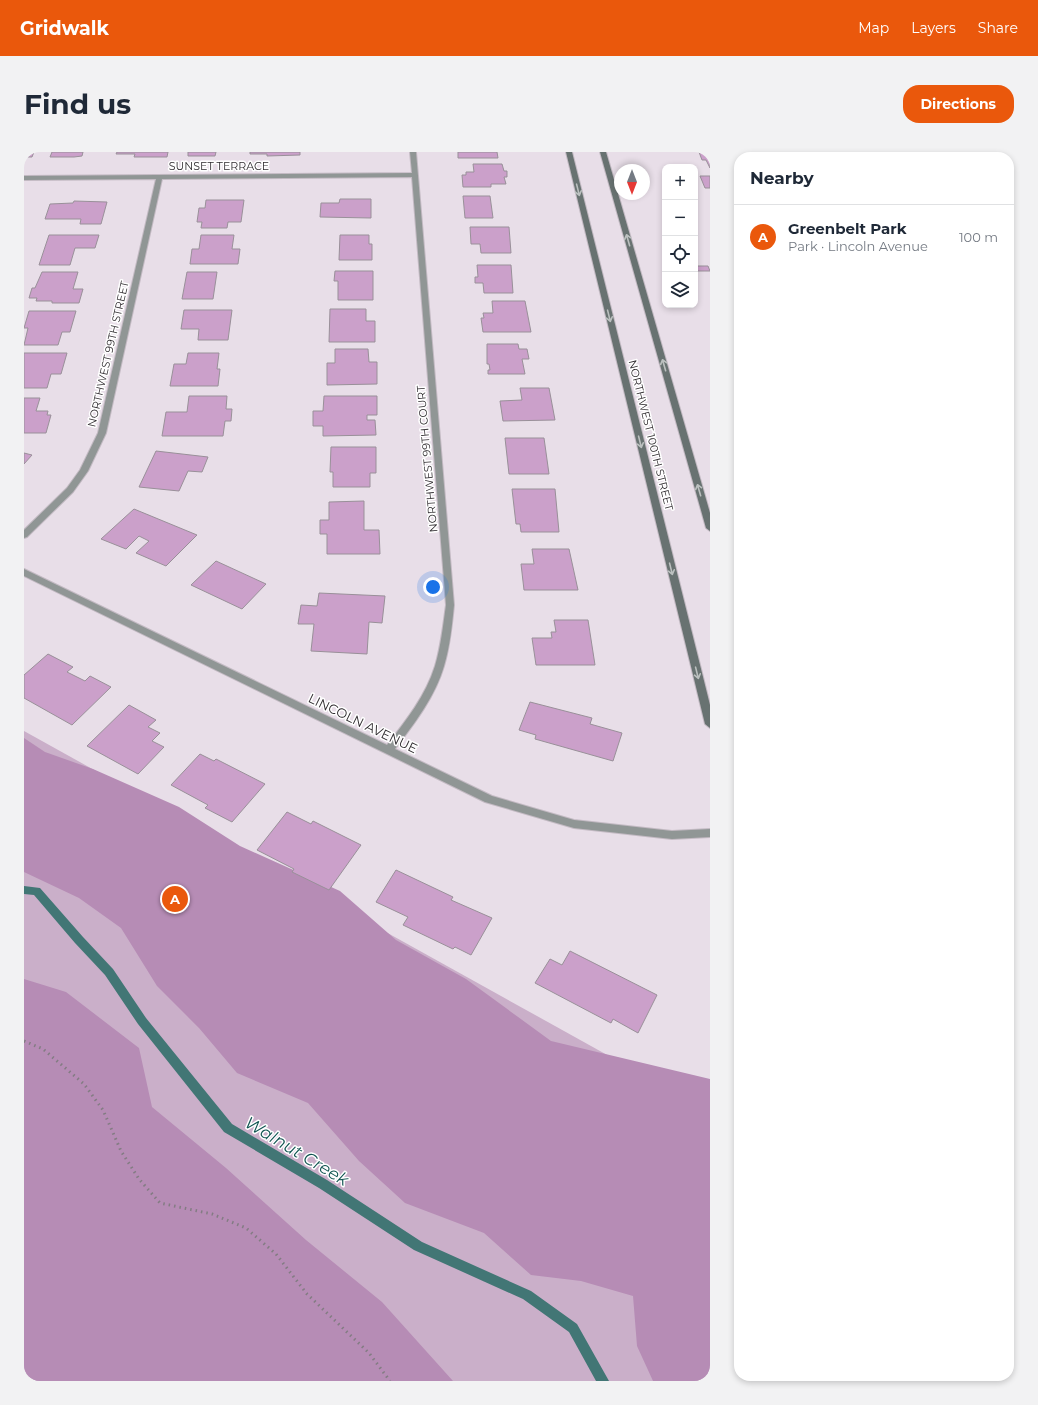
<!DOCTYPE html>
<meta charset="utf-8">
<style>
:root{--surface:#fff;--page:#f2f2f3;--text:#1f2937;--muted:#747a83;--line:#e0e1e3;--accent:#ea580c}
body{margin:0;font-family:Montserrat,sans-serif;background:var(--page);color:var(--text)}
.controls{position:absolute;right:12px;top:12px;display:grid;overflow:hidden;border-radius:8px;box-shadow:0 2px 6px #0003}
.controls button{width:36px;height:36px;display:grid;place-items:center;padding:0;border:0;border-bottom:1px solid var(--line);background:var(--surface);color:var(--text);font:20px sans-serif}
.compass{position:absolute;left:590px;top:12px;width:36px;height:36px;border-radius:50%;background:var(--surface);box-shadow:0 2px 6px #0003;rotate:180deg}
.you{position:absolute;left:409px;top:435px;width:14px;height:14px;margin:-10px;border:3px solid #fff;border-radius:50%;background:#1a73e8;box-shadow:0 0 0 6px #1a73e833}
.badge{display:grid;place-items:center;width:26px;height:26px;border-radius:50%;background:var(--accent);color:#fff;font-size:13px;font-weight:700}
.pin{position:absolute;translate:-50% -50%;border:2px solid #fff;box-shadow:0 1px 4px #0006}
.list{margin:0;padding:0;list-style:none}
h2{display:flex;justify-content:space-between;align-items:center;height:52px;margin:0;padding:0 16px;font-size:17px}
h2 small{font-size:13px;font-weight:400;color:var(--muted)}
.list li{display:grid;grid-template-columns:26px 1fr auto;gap:12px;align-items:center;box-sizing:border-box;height:64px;padding:0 16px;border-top:1px solid var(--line)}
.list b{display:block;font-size:15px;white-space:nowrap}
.list p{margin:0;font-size:13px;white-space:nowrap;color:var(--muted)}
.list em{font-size:13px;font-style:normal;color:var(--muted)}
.icon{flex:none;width:22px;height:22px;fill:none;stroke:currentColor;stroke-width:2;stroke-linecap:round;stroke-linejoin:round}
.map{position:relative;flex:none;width:686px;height:1229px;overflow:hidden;border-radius:16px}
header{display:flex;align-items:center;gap:24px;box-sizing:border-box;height:56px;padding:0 20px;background:var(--accent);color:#fff}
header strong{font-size:19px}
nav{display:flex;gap:22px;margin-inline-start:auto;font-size:14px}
.intro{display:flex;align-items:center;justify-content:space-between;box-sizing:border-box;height:96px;padding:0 24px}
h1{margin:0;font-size:28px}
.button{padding:10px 18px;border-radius:16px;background:var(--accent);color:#fff;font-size:14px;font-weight:700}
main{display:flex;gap:24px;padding:0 24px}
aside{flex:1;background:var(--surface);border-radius:16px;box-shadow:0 2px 6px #0003}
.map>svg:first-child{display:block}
</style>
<header>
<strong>Gridwalk</strong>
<nav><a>Map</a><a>Layers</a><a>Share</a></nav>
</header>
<div class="intro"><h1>Find us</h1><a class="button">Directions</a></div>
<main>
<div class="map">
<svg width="686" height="1229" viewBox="0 0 686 1229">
<rect width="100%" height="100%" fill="#e8dee8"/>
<path fill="#caafc9" d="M0 579 603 914 686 1229H0Z"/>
<path fill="#b68cb5" d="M0 586 21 600 69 617 155 655 216 694 316 739 372 788 442 827 527 889 686 927V1229H629L613 1194 609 1144 557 1129 507 1123 460 1081 381 1051 335 1009 284 951 213 921 175 876 133 834 97 776 55 746 0 720Z
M0 827 42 840 115 896 128 955 202 1016 282 1088 358 1150 429 1229H0Z"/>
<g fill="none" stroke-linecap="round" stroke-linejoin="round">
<path fill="#427675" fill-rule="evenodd" d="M0 734 16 736 59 785 89 817 122 866 208 972 303 1028 398 1090 507 1139 553 1172 585 1229H572L545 1180 499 1147 390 1098 295 1036 200 980 114 872 81 823 51 791 10 743 0 742Z"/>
</g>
<path fill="#cba0ca" stroke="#999099" d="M0 0H10L8 5H0Z
M28 0H59L58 4 50 5H26Z
M93 0H144L143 5H110L111 2H92Z
M164 0H192L191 4H164Z
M226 0H276V3L243 4V2H226Z
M434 0H473L474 6H434Z
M675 0H686V16L682 8H678Z
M449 12H478L480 19H483V25H480L482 32H467V35H439L438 23H442V20H450Z
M676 24H686V36H681Z
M439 44H466L469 66H441Z
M316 47H347V66L296 65 297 51H315Z
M182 48H220L217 70H204L203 76H177L178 70H173L175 56H181Z
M50 49 83 50 77 72H56L57 67H21L26 52 49 51Z
M446 75H485L487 101H457L456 92H447Z
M25 83H75L71 96H51L46 113H15Z
M177 83H210L208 97H216L214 112H166L168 97H175Z
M316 83H345V92H348V108H315Z
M453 113H487L489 141H460L459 131H451V125H454Z
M671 114H684L686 119H673Z
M311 119H349V148H314V129H310Z
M18 120H54L49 137H59L55 151H28V149H12L13 146H5L8 136H11Z
M163 120H193L189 147H158Z
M468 149H501L507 180H459L457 166H460L459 161H469Z
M306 157H342V169H351V190H305Z
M160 158H208L204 188H174L175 177H157Z
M5 159H52L46 180H38L34 193H0L4 176H0Z
M463 192H494L495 197H503L505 207H498L501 222H464V218H466L465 212H463Z
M311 197H344L345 210H353V232L303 233V211H311Z
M0 201H43L37 222H27L23 236H0Z
M164 201H195L193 217H196L194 234H146L150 212H162Z
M496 236H525L531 268 479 269 476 249 498 248Z
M165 244H203L202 257H208L207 269H201L199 284H138L142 260H163Z
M300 244H353V263H343V268H351L352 283 299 284V274H289V259H299Z
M0 246H16L12 259H24L23 263H27L22 281H0Z
M481 286H520L525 322H485Z
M307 295H352V321H346V335H309V320H306Z
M132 299 184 305 178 320 164 319 155 339 115 335Z
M0 301 8 303 0 312Z
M488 337H531L535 380H497L496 372H492Z
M340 349V378H355L356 402H303V382H296V368H305V350Z
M110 357 173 383 142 414 112 401 125 389 115 384 102 397 77 387Z
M508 397H545L554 438H500L497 412H510Z
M192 409 242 432 218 457 167 433Z
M295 441 361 444 358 471 345 470 343 502 287 499 290 472H274L277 453 293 454Z
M530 468H564L571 513H512L508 486H528L527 480H532Z
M24 502 49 515 43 520 61 529 66 524 87 535 48 573 0 546V523Z
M506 550 568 566 566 572 598 581 589 609 511 587 512 583 495 578Z
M105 553 132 568 124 575 136 581 128 589 140 595 114 622 63 594Z
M176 602 190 609 192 607 241 632 208 670 181 656 184 653 147 633Z
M263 660 287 672 289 669 337 693 305 738 268 720 270 717 233 698Z
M372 718 429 745 427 748 468 766 447 803 431 795 429 797 379 773 384 765 352 750Z
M546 799 633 843 614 881 589 867 587 871 511 831 526 807 538 813Z"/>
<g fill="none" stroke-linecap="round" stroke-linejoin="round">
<g stroke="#c3bac3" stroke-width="2">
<path id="street" d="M386 0H392L430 453C428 474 426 494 420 514 411 545 390 572 371 597L468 644 550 668 648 679 686 677V685L648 687 550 676 461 650 0 424V417L363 593C382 569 402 543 411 514 417 494 419 474 422 453L388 25 138 27 82 281 64 319 49 340 3 385 0 386V378L43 336 56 318 74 281 132 27 0 28V24L388 21Z"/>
</g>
<g stroke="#c3bac3" stroke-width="2">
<path id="secondary" d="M542 0H548L686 553V576L681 572Z
M576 0H582L686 361V379L682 376Z"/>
</g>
<path stroke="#837c83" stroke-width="3" stroke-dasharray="1.5 4" stroke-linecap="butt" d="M0 889 19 897 60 932 79 958 97 999 115 1027 136 1051 188 1062 222 1076 252 1102 283 1142 345 1201 366 1229"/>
<use href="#street" fill="#909695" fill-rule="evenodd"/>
<use href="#secondary" fill="#687271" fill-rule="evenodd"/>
</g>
<defs><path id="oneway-shaft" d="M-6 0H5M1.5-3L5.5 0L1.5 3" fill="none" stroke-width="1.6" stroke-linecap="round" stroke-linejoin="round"/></defs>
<g stroke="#bbc0bf">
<use href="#oneway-shaft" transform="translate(554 38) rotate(76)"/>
<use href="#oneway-shaft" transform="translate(604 88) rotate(-106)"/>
<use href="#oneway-shaft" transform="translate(585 164) rotate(76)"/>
<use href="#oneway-shaft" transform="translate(640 213) rotate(-106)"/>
<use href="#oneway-shaft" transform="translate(616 290) rotate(76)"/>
<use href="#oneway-shaft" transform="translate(675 338) rotate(-106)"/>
<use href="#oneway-shaft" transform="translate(647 417) rotate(76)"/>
<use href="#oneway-shaft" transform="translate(673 521) rotate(76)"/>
</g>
<g text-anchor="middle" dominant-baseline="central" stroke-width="3" stroke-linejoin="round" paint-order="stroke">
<g font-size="11" fill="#2e2a2e" stroke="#fff">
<text x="195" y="14">SUNSET TERRACE</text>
<text transform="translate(84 202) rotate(-77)">NORTHWEST 99TH STREET</text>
<text transform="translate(627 283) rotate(76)">NORTHWEST 100TH STREET</text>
<text transform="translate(403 307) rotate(-95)">NORTHWEST 99TH COURT</text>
</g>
<g font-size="13" fill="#2e2a2e" stroke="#fff">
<text transform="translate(339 571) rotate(26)">LINCOLN AVENUE</text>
</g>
<g font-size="17" font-style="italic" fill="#105451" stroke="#fff">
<text transform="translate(273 999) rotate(31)">Walnut Creek</text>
</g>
</g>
</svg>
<div class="controls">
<button>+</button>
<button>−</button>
<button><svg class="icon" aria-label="locate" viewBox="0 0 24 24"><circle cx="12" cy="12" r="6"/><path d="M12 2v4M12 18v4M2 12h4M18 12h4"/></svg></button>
<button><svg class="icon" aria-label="layers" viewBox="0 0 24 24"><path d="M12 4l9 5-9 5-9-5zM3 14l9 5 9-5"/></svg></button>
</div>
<svg class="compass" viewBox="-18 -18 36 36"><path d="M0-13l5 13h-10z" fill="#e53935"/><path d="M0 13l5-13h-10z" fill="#747a83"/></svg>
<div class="you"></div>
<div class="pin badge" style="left:151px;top:747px">A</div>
</div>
<aside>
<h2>Nearby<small></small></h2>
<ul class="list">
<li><span class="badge">A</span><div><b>Greenbelt Park</b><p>Park · Lincoln Avenue</p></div><em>100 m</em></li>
</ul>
</aside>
</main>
